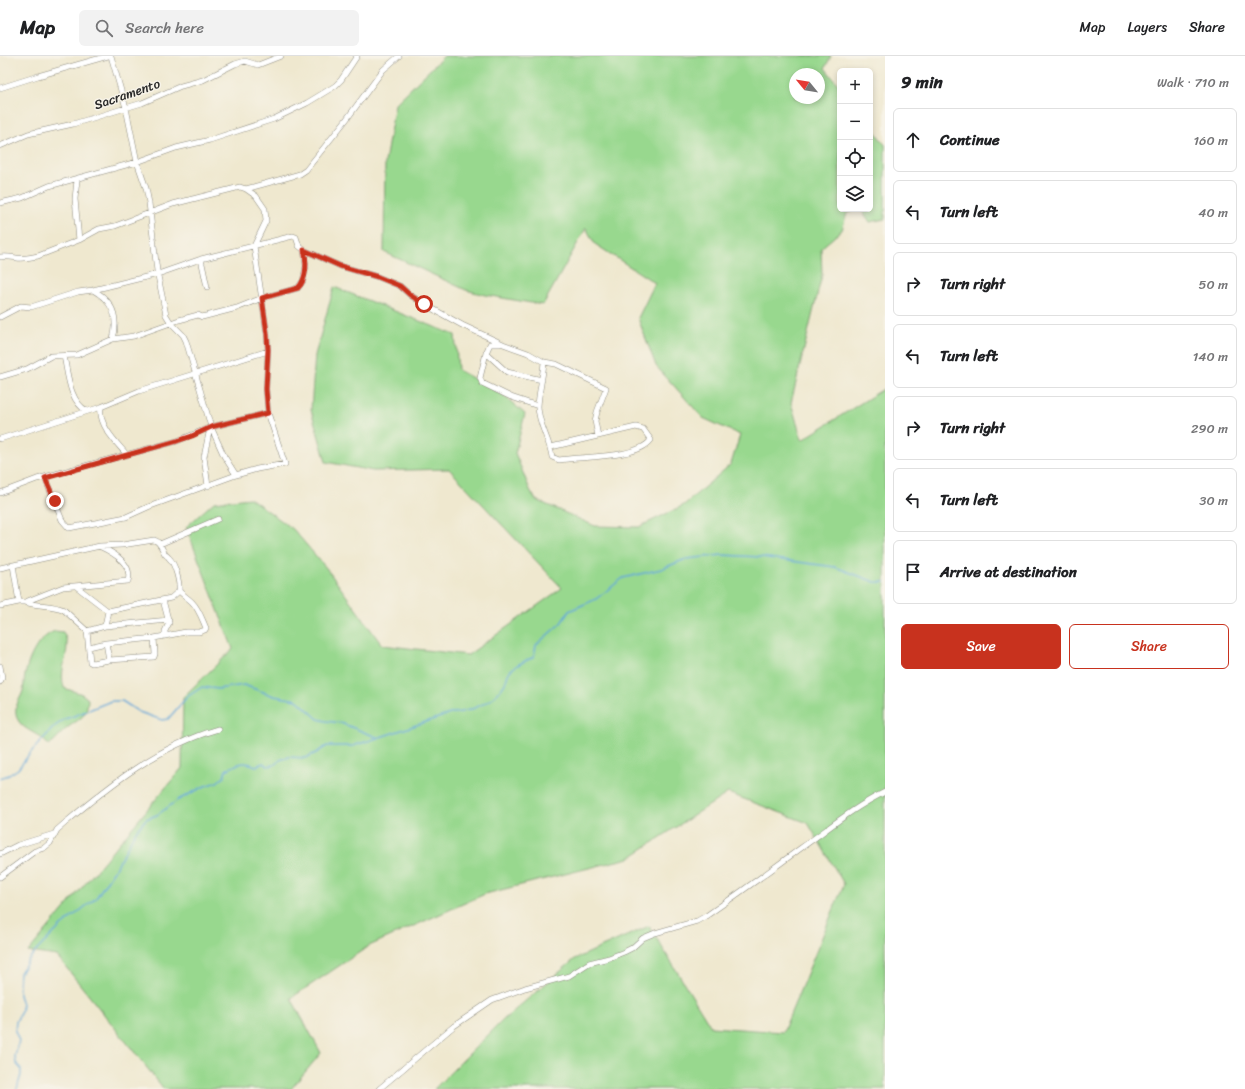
<!DOCTYPE html>
<meta charset="utf-8">
<style>
:root{--surface:#fff;--page:#f2f2f2;--text:#202124;--muted:#757577;--line:#e0e0e0;--accent:#c8321e}
body{margin:0;font-family:Sriracha,sans-serif;background:var(--page);color:var(--text)}
.controls{position:absolute;right:12px;top:12px;display:grid;overflow:hidden;border-radius:6px;box-shadow:0 2px 6px #0003}
.controls button{width:36px;height:36px;display:grid;place-items:center;padding:0;border:0;border-bottom:1px solid var(--line);background:var(--surface);color:var(--text);font:20px sans-serif}
.compass{position:absolute;left:789px;top:12px;width:36px;height:36px;border-radius:50%;background:var(--surface);box-shadow:0 2px 6px #0003;rotate:300deg}
.stop{position:absolute;width:12px;height:12px;margin:-9px;border:3px solid #c8321e;border-radius:50%;background:#fff}
.stop.end{background:#c8321e;border-color:#fff;box-shadow:0 1px 4px #0008}
.list{margin:0;padding:0;list-style:none}
h2{display:flex;justify-content:space-between;align-items:center;height:52px;margin:0;padding:0 16px;font-size:17px}
h2 small{font-size:13px;font-weight:400;color:var(--muted)}
.list li{display:grid;grid-template-columns:26px 1fr auto;gap:12px;align-items:center;box-sizing:border-box;height:64px;margin:0 8px 8px;padding:0 8px;border:1px solid var(--line);border-radius:6px}
.list b{display:block;font-size:15px;white-space:nowrap}
.list em{font-size:13px;font-style:normal;color:var(--muted)}
.actions{display:flex;gap:8px;padding:12px 16px}
.actions a{flex:1;padding:9px 0;border:1px solid var(--accent);border-radius:6px;text-align:center;font-size:14px;color:var(--accent)}
.actions .main{background:var(--accent);color:#fff}
.icon{flex:none;width:22px;height:22px;fill:none;stroke:currentColor;stroke-width:2;stroke-linecap:round;stroke-linejoin:round}
.map{position:relative;flex:none;width:885px;height:1033px;overflow:hidden}
header{display:flex;align-items:center;gap:24px;box-sizing:border-box;height:56px;padding:0 20px;background:var(--surface);border-bottom:1px solid var(--line)}
header strong{font-size:19px}
nav{display:flex;gap:22px;margin-inline-start:auto;font-size:14px}
.search{width:280px;height:36px;background:var(--page);display:flex;align-items:center;gap:10px;box-sizing:border-box;padding:0 14px;border-radius:6px;color:var(--muted);font-size:15px}
main{display:flex}
aside{flex:1;background:var(--surface)}
.map>svg:first-child{display:block}
</style>
<header>
<strong>Map</strong>
<div class="search"><svg class="icon" aria-label="search" viewBox="0 0 24 24"><circle cx="10" cy="10" r="6"/><path d="M15 15l6 6"/></svg>Search here</div>
<nav><a>Map</a><a>Layers</a><a>Share</a></nav>
</header>
<main>
<div class="map">
<svg width="885" height="1033" viewBox="0 0 885 1033">
<rect width="100%" height="100%" fill="#f7f3e8"/>
<filter id="ink" filterUnits="userSpaceOnUse"><feTurbulence type="fractalNoise" baseFrequency=".025" numOctaves="2"/><feDisplacementMap in="SourceGraphic" scale="8" xChannelSelector="R" yChannelSelector="G"/><feConvolveMatrix kernelMatrix="1 2 1 2 8 2 1 2 1" color-interpolation-filters="sRGB"/></filter>
<filter id="wash" filterUnits="userSpaceOnUse"><feTurbulence type="fractalNoise" baseFrequency=".012" numOctaves="4" result="noise"/><feDisplacementMap in="SourceGraphic" scale="16" xChannelSelector="R" yChannelSelector="G"/><feGaussianBlur stdDeviation="0.9" result="paint"/><feColorMatrix in="noise" values="0 0 0 0 0 0 0 0 0 0 0 0 0 0 0 0 0 1.4 0 .05"/><feComposite in="paint" operator="in"/></filter>
<g filter="url(#wash)">
<rect width="100%" height="100%" fill="#efe8cf"/>
<path fill="#98d88e" stroke="#62825c" fill-rule="evenodd" d="M444 0H831L825 12 840 31V153H856L847 157 842 174 821 192 822 219 791 347 802 384 885 332V1033H434L503 964 575 903 649 870 711 971 783 976 844 828 808 767 728 737 629 802 485 838 369 890 291 942 321 997 291 1033H164L57 900 28 896 182 712 183 641 233 593 186 471 214 446 250 442 293 473 327 513 382 589 468 599 562 532 449 413 373 415 326 406 311 354 315 299 334 231 455 279 458 314 502 338 525 358 515 397 530 434 536 444 595 470 639 471 684 449 731 408 740 379 703 362 656 310 638 262 655 227 595 188 586 172 543 249 485 239 466 234 384 196 385 106 395 48ZM795 18H819V42H795Z
M870 69 885 89V163L870 166 861 153H870Z
M55 575 63 576C65 580 67 584 67 588 67 605 59 614 64 632L82 638 88 643C87 664 78 662 65 674 59 679 55 685 49 689 46 687 43 683 40 681 32 675 23 673 18 664 12 652 19 646 23 635 24 630 24 625 25 619 29 602 37 582 55 575Z"/>
<g fill="none" stroke-linecap="round" stroke-linejoin="round">
<path stroke="#63a8d9" stroke-width="1.5" d="M0 722 9 719 18 713 32 695 54 671 65 663 74 660 111 645H122L139 656 162 664 168 663 187 641 202 631 218 633 244 629 274 640 297 644 318 663 326 665 341 667 379 682
M17 1033 21 1019V1013L16 1007 15 1000 19 985 15 975 16 966 22 953V948L19 939V928L20 917 29 903 39 892 61 870 96 842 118 808 136 775 146 763 157 759 178 744 205 730 217 726 224 721 226 714C238 708 243 704 256 710L263 707 268 710 274 709 280 704 289 701 305 702 316 697 327 690H353L453 657C471 656 495 645 504 629 508 624 506 617 512 613 518 608 527 604 534 601L536 589 561 567 569 555 596 543 623 522 661 513 686 503 722 499 761 501 835 511 875 526H885"/>
</g>
</g>
<g filter="url(#ink)">
<g fill="none" stroke-linecap="round" stroke-linejoin="round">
<g stroke="#8d8a7d" stroke-width="6">
<path id="street" d="M111 0 126 52 137 106 146 132 149 147 157 215 166 259 171 267 183 279 186 285 211 371 224 400 236 419
M0 32 38 20 108 0
M0 90 28 78 73 68 142 47 181 30 203 24 235 8 245 5 258 9 281 0
M77 124 75 143 79 184
M0 147 22 142 49 130 137 106 176 92 210 84 274 63 307 47 335 30 341 24 357 0
M0 201C7 200 11 201 17 202 24 203 32 201 38 200L79 184 99 173 115 170 173 148 240 131 246 133 300 118 306 114 346 64 383 14 399 0
M201 203 207 231
M93 234C113 245 119 261 113 283
M0 261 21 250 31 251 78 236 93 234 158 218 201 203 293 180 296 181 299 190 304 194
M500 288H490L486 297 507 316 542 324
M486 297 480 322 482 327 511 341 538 350
M64 300C68 318 69 345 87 355
M544 306C543 320 539 335 538 350 538 368 550 384 552 401L559 404C581 400 637 403 651 384L643 373 636 371 551 391
M0 321 27 313 51 300 77 299 113 283 134 280 179 264 198 259 202 261 206 260 237 252 262 242 298 232 303 225 306 210 304 194 340 210 378 221 400 230 410 239 424 248 462 269 503 288 528 297 544 306 556 308 606 332 597 356 595 365 598 380
M101 351C98 369 116 386 127 399
M0 383 101 351 139 335 268 295
M45 422 62 464 69 472 126 461 148 451 236 419 257 413 285 408 268 357 266 333 268 295 267 278 254 190 266 165 265 153 256 140 246 133
M208 430 204 401 210 372
M0 437 37 423 177 385 211 371 268 357
M160 488 218 463
M0 512 100 490 122 489 154 484C161 486 161 492 165 498 168 502 166 498 169 502 175 507 180 527 179 535L171 542 108 555 77 531
M163 544 169 567 165 575V579
M19 546H25L63 531 128 525C133 508 114 497 101 491
M25 546C38 551 52 548 64 554L87 575
M0 550 19 546 13 509
M105 570 108 555
M87 575 90 606 92 607 109 604 154 601 155 598 154 582
M87 575 105 570 169 564
M106 587 109 604
M89 591 106 587 154 582 186 576H199L205 574 206 572C202 563 199 553 192 546 188 542 183 539 179 535
M0 610 2 622 0 626
M0 798 18 789 54 778
M0 821 35 795 44 792 50 787 57 774 65 767C111 728 159 690 218 673
M379 1033 454 970 492 944 525 932 569 920 589 907 609 902 624 896 632 892 643 882 655 877 697 865 706 860C738 838 770 815 801 792 828 773 854 751 885 736"/>
</g>
<use href="#street" stroke="#fff" stroke-width="5"/>
</g>
</g>
<g fill="none" stroke-linecap="round" stroke-linejoin="round" filter="url(#ink)">
<path stroke="#c8321e" stroke-width="5" d="M55 445 45 422 177 385 192 380 211 371 268 357 266 333 268 294 267 278 262 242 298 232C307 223 307 206 304 194L340 210 378 221 400 230 410 239 424 248"/>
</g>
<g text-anchor="middle" dominant-baseline="central" stroke-width="3" stroke-linejoin="round" paint-order="stroke">
<g font-size="13" fill="#2b2b2b" stroke="#f7f3e8">
<text transform="translate(127 38) rotate(-19)">Sacramento</text>
</g>
</g>
</svg>
<div class="controls">
<button>+</button>
<button>−</button>
<button><svg class="icon" aria-label="locate" viewBox="0 0 24 24"><circle cx="12" cy="12" r="6"/><path d="M12 2v4M12 18v4M2 12h4M18 12h4"/></svg></button>
<button><svg class="icon" aria-label="layers" viewBox="0 0 24 24"><path d="M12 4l9 5-9 5-9-5zM3 14l9 5 9-5"/></svg></button>
</div>
<svg class="compass" viewBox="-18 -18 36 36"><path d="M0-13l5 13h-10z" fill="#e53935"/><path d="M0 13l5-13h-10z" fill="#757577"/></svg>
<div class="stop" style="left:424px;top:248px"></div>
<div class="stop end" style="left:55px;top:445px"></div>
</div>
<aside>
<h2>9 min<small>Walk · 710 m</small></h2>
<ul class="list">
<li><svg class="icon" aria-label="ahead" viewBox="0 0 24 24"><path d="M12 20V5M6 11l6-6 6 6"/></svg><div><b>Continue</b></div><em>160 m</em></li>
<li><svg class="icon" aria-label="left" viewBox="0 0 24 24"><path d="M17 20v-9H6M10 6l-5 5 5 5"/></svg><div><b>Turn left</b></div><em>40 m</em></li>
<li><svg class="icon" aria-label="right" viewBox="0 0 24 24"><path d="M7 20v-9h11M14 6l5 5-5 5"/></svg><div><b>Turn right</b></div><em>50 m</em></li>
<li><svg class="icon" aria-label="left" viewBox="0 0 24 24"><path d="M17 20v-9H6M10 6l-5 5 5 5"/></svg><div><b>Turn left</b></div><em>140 m</em></li>
<li><svg class="icon" aria-label="right" viewBox="0 0 24 24"><path d="M7 20v-9h11M14 6l5 5-5 5"/></svg><div><b>Turn right</b></div><em>290 m</em></li>
<li><svg class="icon" aria-label="left" viewBox="0 0 24 24"><path d="M17 20v-9H6M10 6l-5 5 5 5"/></svg><div><b>Turn left</b></div><em>30 m</em></li>
<li><svg class="icon" aria-label="arrive" viewBox="0 0 24 24"><path d="M6 21V4h12l-3 4 3 4H6"/></svg><div><b>Arrive at destination</b></div></li>
</ul>
<div class="actions"><a class="main">Save</a><a>Share</a></div>
</aside>
</main>
